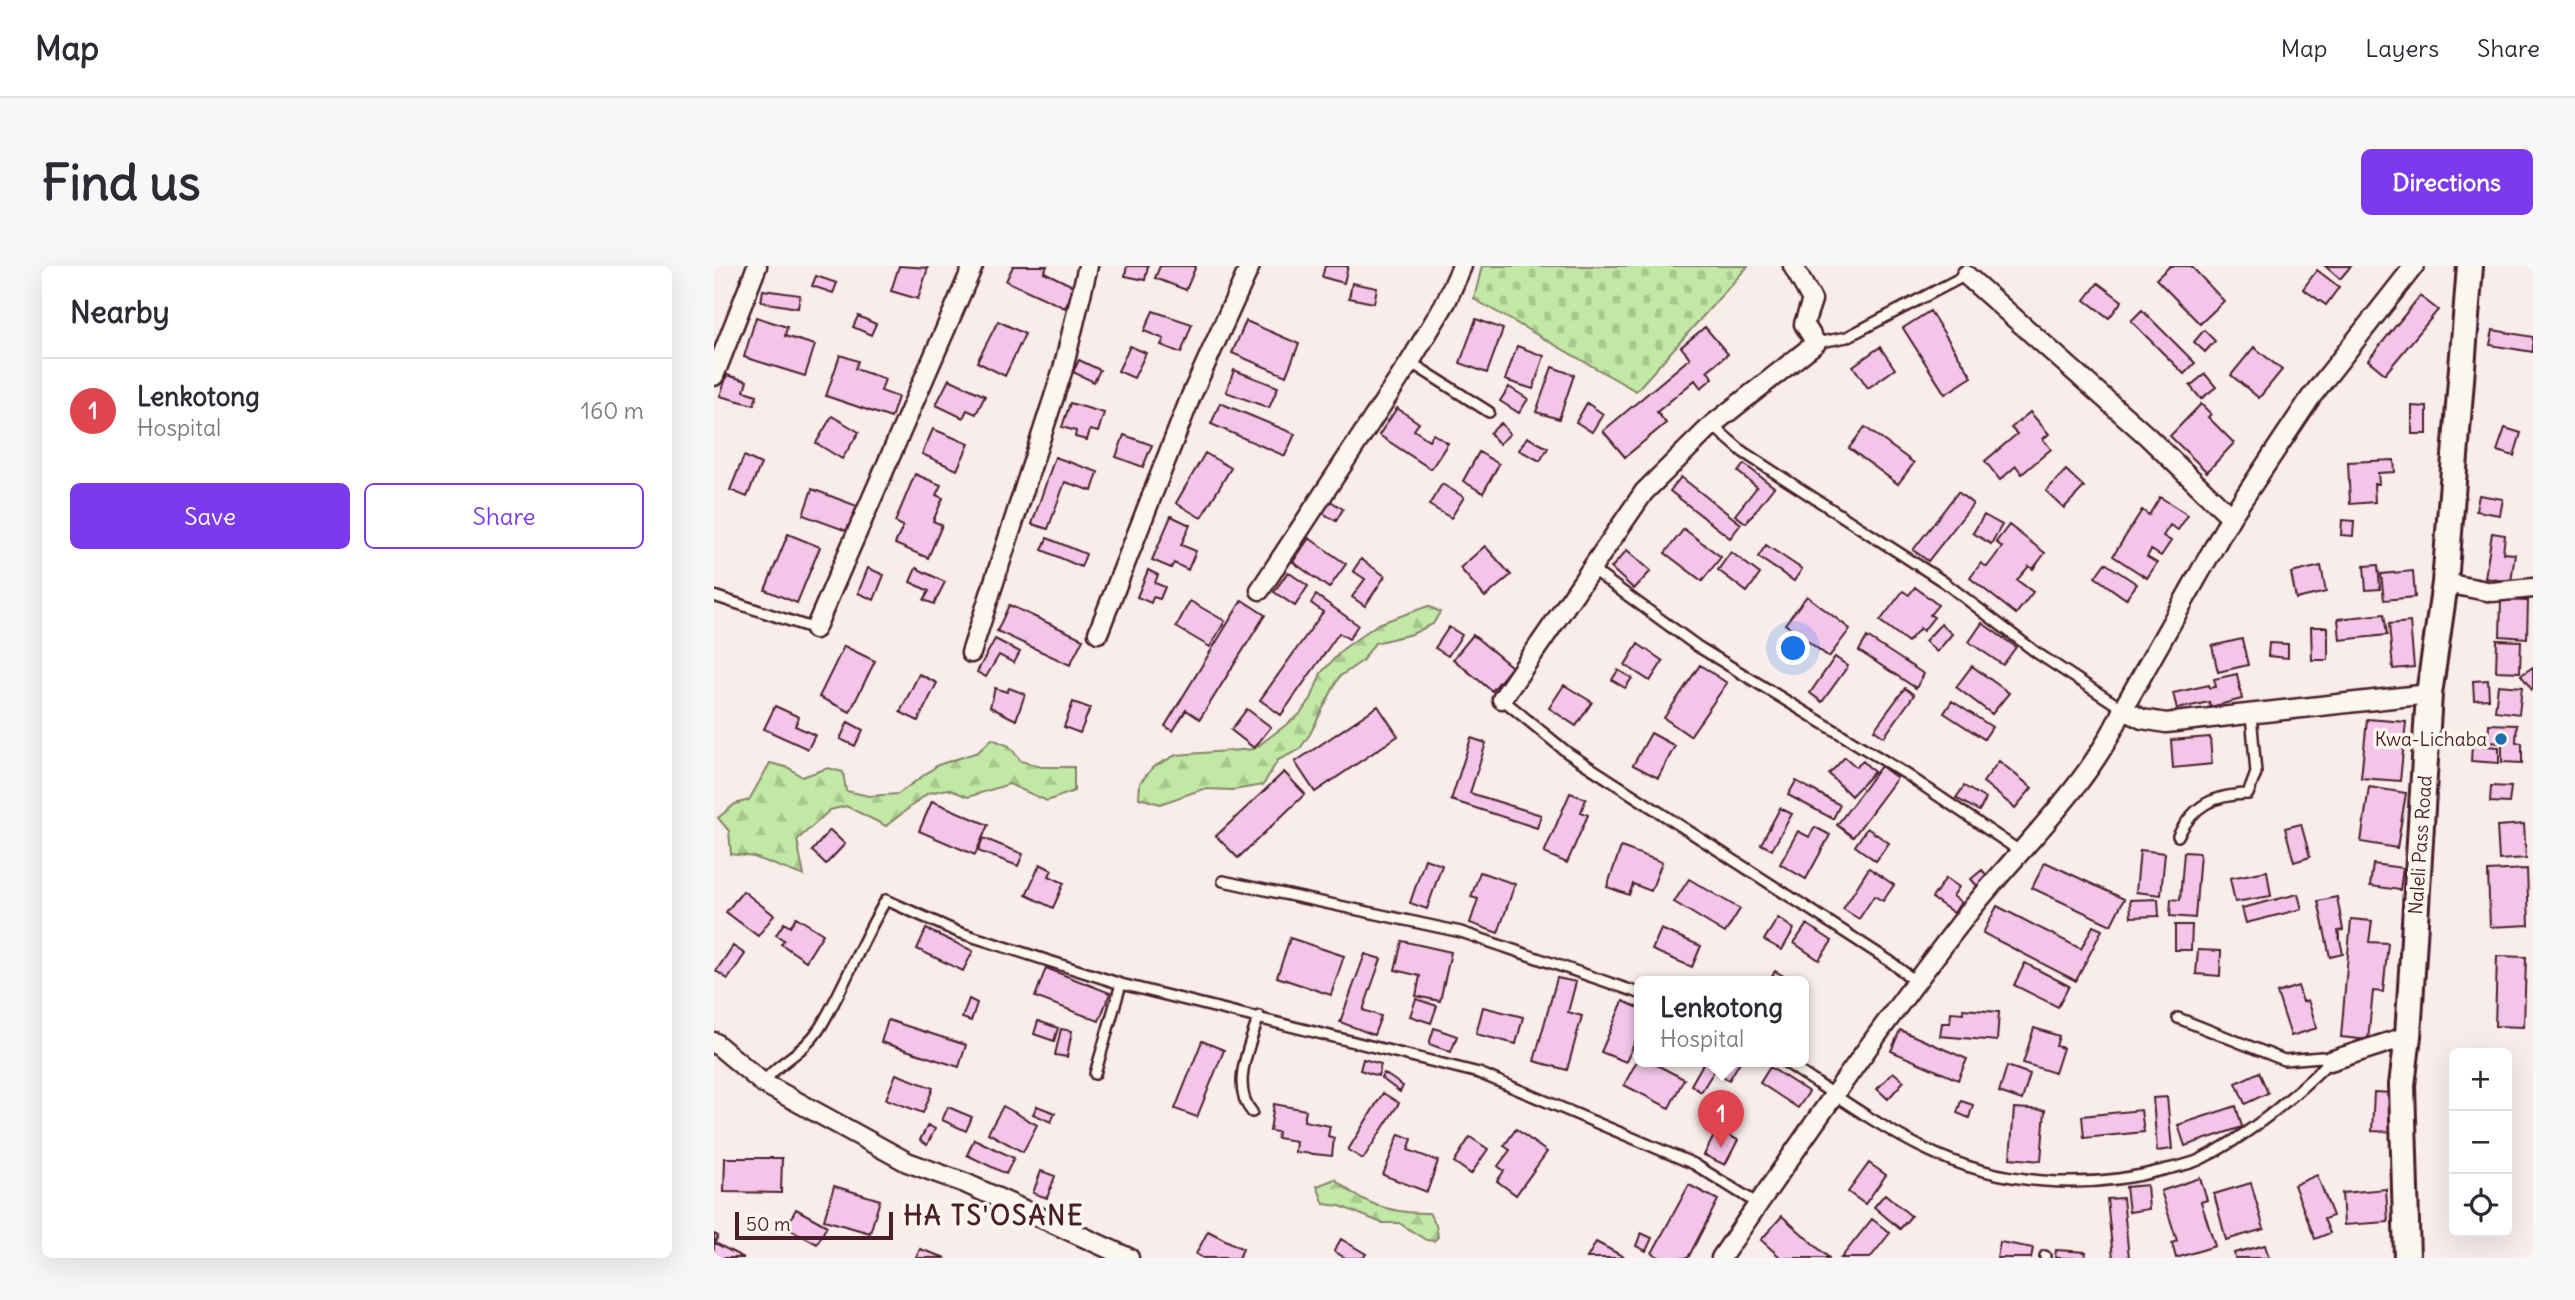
<!DOCTYPE html>
<meta charset="utf-8">
<style>
:root{--surface:#fff;--page:#f7f7f7;--text:#2b2b33;--muted:#7c7c81;--line:#e1e1e2;--accent:#7c3aed}
body{margin:0;font-family:Delius,sans-serif;background:var(--page);color:var(--text)}
.controls{position:absolute;right:21px;bottom:21px;display:grid;overflow:hidden;border-radius:10px;box-shadow:0 7px 28px #0002}
.controls button{width:63px;height:63px;display:grid;place-items:center;padding:0;border:0;border-bottom:2px solid var(--line);background:var(--surface);color:var(--text);font:35px sans-serif}
.scale{position:absolute;left:21px;bottom:18px;width:158px;box-sizing:border-box;padding-left:7px;border:4px solid #4a1f2b;border-top:0;font-size:19px;line-height:24px;white-space:nowrap;color:#4a1f2b;-webkit-text-stroke:5px #fbf7ec;paint-order:stroke}
.you{position:absolute;left:1080px;top:383px;width:24px;height:24px;margin:-18px;border:5px solid #fff;border-radius:50%;background:#1a73e8;box-shadow:0 0 0 10px #1a73e833}
.badge{display:grid;place-items:center;width:46px;height:46px;border-radius:50%;background:var(--accent);color:#fff;font-size:23px;font-weight:700}
.pin{position:absolute;translate:-50% -58px;filter:drop-shadow(0 2px 4px #0008)}
.pin::after{content:'';position:absolute;top:37px;width:24px;height:21px;background:inherit;clip-path:polygon(0 0,100% 0,50% 100%)}
.popup{position:absolute;left:920px;top:710px;width:175px;height:91px;box-sizing:border-box;display:grid;place-content:center;border-radius:10px;background:var(--surface);filter:drop-shadow(0 2px 5px #0005);font-size:23px;white-space:nowrap;color:var(--muted)}
.popup b{font-size:26px;color:var(--text)}
.popup::after{content:'';position:absolute;left:50%;top:100%;margin-left:-14px;border:14px solid transparent;border-top-color:var(--surface)}
.list{margin:0;padding:0;list-style:none}
h2{display:flex;justify-content:space-between;align-items:center;height:91px;margin:0;padding:0 28px;font-size:30px}
h2 small{font-size:23px;font-weight:400;color:var(--muted)}
.list li{display:grid;grid-template-columns:46px 1fr auto;gap:21px;align-items:center;box-sizing:border-box;height:105px;padding:0 28px;border-top:2px solid var(--line)}
.list b{display:block;font-size:26px;white-space:nowrap}
.list p{margin:0;font-size:23px;white-space:nowrap;color:var(--muted)}
.list em{font-size:23px;font-style:normal;color:var(--muted)}
.actions{display:flex;gap:14px;padding:21px 28px}
.actions a{flex:1;padding:16px 0;border:2px solid var(--accent);border-radius:10px;text-align:center;font-size:24px;color:var(--accent)}
.actions .main{background:var(--accent);color:#fff}
.icon{flex:none;width:38px;height:38px;fill:none;stroke:currentColor;stroke-width:2;stroke-linecap:round;stroke-linejoin:round}
.map{position:relative;flex:none;width:1819px;height:992px;overflow:hidden;border-radius:10px}
header{display:flex;align-items:center;gap:42px;box-sizing:border-box;height:98px;padding:0 35px;background:var(--surface);border-bottom:2px solid var(--line)}
header strong{font-size:33px}
nav{display:flex;gap:38px;margin-inline-start:auto;font-size:24px}
.intro{display:flex;align-items:center;justify-content:space-between;box-sizing:border-box;height:168px;padding:0 42px}
h1{margin:0;font-size:49px}
.button{padding:18px 32px;border-radius:10px;background:var(--accent);color:#fff;font-size:24px;font-weight:700}
main{display:flex;gap:42px;padding:0 42px}
aside{flex:1;background:var(--surface);border-radius:10px;box-shadow:0 7px 28px #0002}
.map>svg:first-child{display:block}
</style>
<header>
<strong>Map</strong>
<nav><a>Map</a><a>Layers</a><a>Share</a></nav>
</header>
<div class="intro"><h1>Find us</h1><a class="button">Directions</a></div>
<main>
<aside>
<h2>Nearby<small></small></h2>
<ul class="list">
<li><span class="badge" style="background:#e0444e">1</span><div><b>Lenkotong</b><p>Hospital</p></div><em>160 m</em></li>
</ul>
<div class="actions"><a class="main">Save</a><a>Share</a></div>
</aside>
<div class="map">
<svg width="1819" height="992" viewBox="0 0 1819 992">
<defs>
<pattern id="forest-firs" width="22" height="20" patternUnits="userSpaceOnUse" patternTransform="scale(1.75)"><rect width="22" height="20" fill="#c1e9a5"/><path d="M5 1l3.5 6h-7zM16 11l3.5 6h-7z" fill="#a7c78e"/></pattern>
<pattern id="cemetery-stones" width="16" height="16" patternUnits="userSpaceOnUse" patternTransform="scale(1.75)"><rect width="16" height="16" fill="#c1e9a5"/><path d="M2 7V4a2 2 0 0 1 4 0v3zM10 15v-3a2 2 0 0 1 4 0v3z" fill="#a7c78e"/></pattern>
</defs>
<rect width="100%" height="100%" fill="#f9edeb"/>
<filter id="ink" filterUnits="userSpaceOnUse"><feTurbulence type="fractalNoise" baseFrequency=".0143" numOctaves="2"/><feDisplacementMap in="SourceGraphic" scale="14" xChannelSelector="R" yChannelSelector="G"/><feConvolveMatrix kernelMatrix="1 2 1 2 8 2 1 2 1" color-interpolation-filters="sRGB"/></filter>
<g filter="url(#ink)">
<path fill="url(#forest-firs)" stroke="#868468" stroke-width="2" d="M714 340 726 346 719 358 698 368 661 377 648 395 625 411 596 468 585 484 564 494 549 519 519 524 489 523 446 538 425 532 426 517 439 501 462 489 540 483 585 449 597 433 607 407 629 383 664 358Z
M278 473 295 480 307 495 327 501H360V525L333 535 295 518 254 531 234 523 214 527 172 560 132 540 116 544 83 574 90 610 40 591 17 588 15 565 4 552 21 538 35 534 56 497 75 502 88 511 114 502 129 506 132 525 155 530 184 528 224 499 264 486Z
M621 913C647 938 678 948 715 947L722 959 724 971 720 975 712 974 685 957H668L626 940 610 938 603 920Z"/>
<path fill="url(#cemetery-stones)" stroke="#868468" stroke-width="2" d="M768 0H1034L922 125 760 33Z"/>
<path fill="#f3c5e9" stroke="#4a1f2b" stroke-width="2" d="M185 0 214 2 204 33 177 25Z
M299 0H333L330 6 361 21 351 42 292 15Z
M413 0H434L431 14 411 10Z
M446 0H482L472 24 441 12Z
M611 0H634L630 17 608 11Z
M1456 0H1477L1510 35 1486 58 1442 13Z
M1611 0H1637L1626 13Z
M1603 4 1625 21 1612 39 1589 23Z
M102 10 123 17 119 27 98 20Z
M638 17 663 22 660 37 635 32Z
M1384 17 1408 35 1395 52 1371 34Z
M49 24 86 29 84 42 47 36Z
M1706 30 1724 44 1671 108 1654 94Z
M1428 44 1481 97 1470 108 1417 55Z
M439 45 478 58 467 87 447 79 450 73 430 65Z
M1216 45 1258 111 1231 128 1189 62Z
M144 50 162 58 157 69 139 61Z
M42 51 73 61 71 70 101 79 91 110 30 91Z
M762 53 789 63 773 107 746 97Z
M284 55 311 68 291 110 263 96Z
M532 55 585 78 572 110 518 87Z
M991 61 1014 88 993 105 999 112 987 122 981 114 943 146 952 157 911 191 889 165 976 92 967 81Z
M1490 64 1501 75 1491 86 1480 76Z
M1779 64 1819 71V86L1776 79Z
M416 80 432 87 420 112 404 105Z
M803 80 830 90 819 123 791 114Z
M1166 81 1181 103 1154 122 1139 100Z
M1540 81 1568 104 1545 132 1517 109Z
M126 89 144 95 141 103 171 113 167 125 184 131 177 152 112 130Z
M365 94 386 104 380 116 359 106Z
M838 101 860 109 845 153 822 146Z
M520 104 564 121 555 142 512 126Z
M1491 108 1502 121 1487 133 1476 120Z
M13 109 33 115 30 125 43 129 40 139 6 130Z
M235 113 271 130 262 148 253 144 249 152 222 139Z
M795 121 814 133 805 147 786 135Z
M356 137 390 147 384 166 376 164 373 174 361 171 362 165 348 161Z
M506 137 581 168 571 190 497 158Z
M873 137 889 148 878 166 862 156Z
M1487 138 1497 148 1494 151 1520 177 1493 206 1456 170Z
M1698 140 1713 141V168H1698Z
M683 142 705 157 700 164 715 174 719 168 734 177 717 203 665 169Z
M1316 146 1335 168 1329 173 1337 183 1308 208 1302 200 1286 214 1271 195 1303 168 1297 162Z
M118 150 145 166 128 193 102 177Z
M787 157 796 168 785 178 776 167Z
M1151 161 1200 197 1184 218 1135 182Z
M1791 162 1807 167 1800 190 1783 185Z
M219 163 255 178 243 204 208 188Z
M410 169 438 179 429 201 402 191Z
M813 171 834 182 826 195 805 184Z
M765 186 785 198 769 227 749 215Z
M491 187 517 202 487 252 462 237Z
M30 190 47 198 33 231 16 224Z
M341 191 384 206 378 225 351 216 334 263 318 258Z
M1680 194 1681 206 1664 207 1665 218H1660L1661 236 1636 238 1634 196Z
M1030 198 1060 221 1032 257 1021 249 1043 221 1024 206Z
M1352 204 1370 221 1350 242 1332 225Z
M201 208 227 219 222 229 229 232 219 255 228 259 214 292 181 278 189 260 181 256Z
M967 211 1027 258 1016 272 956 225Z
M728 218 750 231 737 252 715 239Z
M98 223 143 240 133 265 89 249Z
M1244 226 1259 238 1214 295 1199 284Z
M1765 229 1789 233 1786 249 1762 245Z
M1446 231 1474 249 1464 264 1456 259 1449 270 1457 275 1447 290 1437 284 1433 291 1443 297 1433 312 1399 290 1428 244 1435 249Z
M615 234 629 243 622 255 607 246Z
M1270 249 1288 259 1277 278 1259 267Z
M457 250 476 259 467 279 482 285 474 304 460 297 457 302 438 294Z
M1628 254 1640 255 1639 270 1627 269Z
M1295 259 1331 287 1319 303 1315 300 1303 314 1319 326 1302 348 1256 312 1267 297 1273 301 1288 281 1282 276Z
M970 263 1007 291 988 315 951 287Z
M1778 267 1791 269 1789 287 1801 288 1797 316 1771 312Z
M74 268 106 281 83 337 51 324Z
M333 272 372 288 367 301 328 284Z
M595 272 632 298 615 322 579 296Z
M1052 279 1088 303 1080 315 1044 291Z
M771 280 797 309 771 331 746 302Z
M913 284 937 305 920 323 897 302Z
M1017 286 1046 308 1033 326 1004 304Z
M647 293 671 310 651 340 638 331 651 313 639 305Z
M1391 297 1423 318 1412 333 1381 311Z
M1664 299 1666 323 1652 324 1650 300Z
M1607 300 1612 326 1582 333 1577 307Z
M154 302 170 309 160 334 144 327Z
M202 302 231 316 220 338 210 334 215 325 196 316Z
M434 304 444 309 441 317 451 321 446 333 439 331 437 337 423 331Z
M1699 305 1701 331 1670 334 1667 308Z
M574 306 594 320 581 340 560 326Z
M1201 321 1224 339 1216 349 1220 351 1209 365 1206 362 1194 376 1166 355 1189 325 1195 329Z
M602 329 644 359 635 373 625 367 567 449 546 434 609 346 597 337Z
M1093 330 1136 363 1115 391 1071 358Z
M528 334 551 349 486 453 472 444 459 465 451 460Z
M1787 334 1814 335 1813 372 1786 370Z
M476 335 511 355 496 381 462 361Z
M295 339 369 373 356 399 283 365Z
M1670 348 1673 369 1626 374 1624 353Z
M1696 356 1700 401 1679 403 1675 358Z
M1268 357 1302 381 1289 399 1255 376Z
M1227 358 1238 368 1223 386 1211 375Z
M735 361 748 369 734 390 721 382Z
M1597 361H1614V394H1598Z
M759 369 798 401 778 425 739 393Z
M1153 371 1210 408 1202 422 1145 385Z
M281 373 306 386 300 397 285 389 272 411 263 406Z
M1528 373 1534 399 1504 406 1498 380Z
M1783 374 1807 375 1806 406 1782 405Z
M1555 377 1574 378V392L1554 390Z
M924 378 949 395 936 415 911 399Z
M130 380 161 395 136 446 105 431Z
M1121 391 1134 400 1108 436 1096 427Z
M986 399 1013 417 976 470 950 452Z
M1258 400 1295 427 1278 448 1242 421Z
M1819 401V423L1818 424 1807 409Z
M904 404 918 412 911 422 898 414Z
M205 408 223 417 204 455 186 446Z
M1523 408 1528 433 1496 441 1495 436 1463 443 1459 427 1495 419V422L1502 421 1500 413Z
M1774 414 1775 433 1760 434 1759 415Z
M850 419 878 436 862 460 835 442Z
M1784 419 1808 421 1805 448 1781 445Z
M281 422 293 426 295 422 311 428 302 454 276 441Z
M1191 422 1200 429 1170 471 1160 464Z
M1238 435 1278 461 1270 473 1230 447Z
M359 436 376 442 366 467 350 461Z
M61 440 85 451 81 460 101 469 94 483 50 463Z
M664 440 684 470 601 526 581 496Z
M533 443 557 461 540 482 517 464Z
M1653 453 1692 456 1686 515 1647 512Z
M134 456 149 464 141 480 126 473Z
M1775 458 1803 459 1802 476 1808 477V497L1788 496V477L1774 476Z
M937 467 961 480 944 512 919 499Z
M1496 471 1498 498 1459 502 1457 474Z
M757 472 772 477 756 527 827 549 823 562 737 534Z
M1758 479 1785 481V497L1757 495Z
M1131 491 1142 501 1149 495 1160 506 1137 530 1115 508Z
M1285 495 1318 522 1301 542 1269 516Z
M1167 500 1183 512 1139 571 1123 559Z
M570 506 591 528 524 592 502 570Z
M1082 515 1126 539 1119 553 1074 529Z
M1250 520 1272 533 1265 545 1242 532Z
M1777 520 1797 521 1795 537 1776 536Z
M1655 521 1692 527 1683 582 1647 576Z
M856 527 872 533 867 546 874 549 853 597 830 587Z
M218 535 274 559 261 589 205 565Z
M1066 542 1078 548 1058 584 1047 578Z
M1587 558 1596 591 1580 596 1571 562Z
M1810 558 1812 592 1785 594 1783 560Z
M1101 561 1116 569 1092 613 1066 598 1084 565 1095 571Z
M1153 562 1175 577 1162 595 1141 580Z
M116 564 131 578 112 598 98 585Z
M269 572 309 588 304 600 264 585Z
M907 581 948 596 937 625 919 618 915 629 893 621Z
M1426 584 1451 587 1447 629 1422 626Z
M1470 586 1486 587 1481 652 1456 650 1457 633 1466 634Z
M711 593 728 599 713 643 696 637Z
M1331 596 1410 633 1397 659 1318 622Z
M326 598 338 604 335 610 350 617 339 642 312 629Z
M1659 598 1689 602 1686 624 1656 620Z
M1155 602 1180 619 1169 635 1160 630 1145 653 1129 643Z
M1813 603 1815 659 1776 661 1774 605Z
M1268 604 1275 612 1264 621 1257 613Z
M1553 605 1557 630 1521 636 1516 612Z
M766 606 801 618 784 667 756 657 764 633 757 631Z
M1232 612 1245 621 1239 630 1247 636 1240 647 1218 632Z
M975 613 1026 643 1011 667 960 636Z
M29 625 60 649 44 670 12 646Z
M1584 628 1588 643 1532 657 1528 642Z
M1623 631 1629 664 1624 665 1629 688 1616 691 1604 635Z
M1444 633 1445 650 1417 651 1416 634Z
M1283 640 1367 683 1379 660 1388 664 1362 715 1269 667Z
M82 651 109 668 92 695 67 678 70 674 62 669 70 657 76 661Z
M1064 652 1080 663 1068 684 1050 674Z
M1637 653 1658 655 1655 676 1674 677 1669 726 1659 725 1654 774 1627 771Z
M1093 658 1118 675 1105 694 1080 677Z
M1461 659H1478L1477 684H1461Z
M212 663 259 685 249 705 203 683Z
M947 663 987 680 978 701 938 684Z
M576 672 630 690 617 729 563 711Z
M688 675 737 686 726 735 702 730 706 710 681 704Z
M19 680 31 688 14 713 2 705Z
M1484 684 1507 685 1506 710 1482 708Z
M651 688 667 693 649 744 667 750 660 769 626 756Z
M1783 690 1812 691 1810 761 1781 760Z
M1311 697 1355 720 1344 741 1300 719Z
M332 702 396 727 385 755 321 731Z
M1061 705 1075 713 1073 716H1055Z
M843 712 862 716 854 746 868 750 853 804 820 795Z
M1584 720 1589 736 1594 734 1603 762 1577 770 1563 727Z
M255 733 263 737 257 755 248 752Z
M702 733 723 740 717 757 696 750Z
M909 735 925 742V767L912 796 887 786Z
M769 741 809 751 802 778 762 768Z
M1249 743 1285 746 1283 775 1226 770 1228 757H1236L1237 746 1249 747Z
M174 754 252 779 245 801 167 776Z
M324 755 344 762 340 775 320 768Z
M720 762 743 770 737 786 715 778Z
M1320 762 1345 770 1342 780 1349 782 1341 807 1309 797Z
M347 763 358 765 353 791 341 789Z
M1186 764 1253 793 1244 814 1177 785Z
M488 775 510 784 483 851 461 843Z
M925 791V796H937L970 813 955 842 910 819Z
M649 793 667 798 664 810 646 804Z
M990 796H1026L1015 814 1000 805 987 826 977 819Z
M1293 800 1316 808 1308 834 1285 826Z
M1056 801 1095 826 1084 842 1046 817Z
M1179 806 1190 815 1174 833 1163 823Z
M1545 806 1554 827 1531 838 1522 817Z
M670 807 689 820 686 826 667 812Z
M182 808 219 822 209 847 172 833Z
M1660 826 1678 827 1676 866 1658 865Z
M669 827 685 837 649 893 634 884Z
M1453 831 1458 883 1443 885 1439 832Z
M1247 835 1259 839 1255 852 1243 847Z
M560 838 592 844 590 855 616 860 614 870 620 872 618 890 581 886 582 875 563 872 564 866 556 865Z
M289 840 323 859 309 886 274 867Z
M323 840 341 847 337 856 319 848Z
M1522 840 1528 861 1471 880 1464 859Z
M234 841 258 851 252 865 228 854Z
M1300 842 1331 844 1327 895 1296 892Z
M1427 844 1430 866 1370 872 1368 850Z
M214 859 221 863 213 879 206 874Z
M802 863 833 886 802 929 783 915 790 905 784 900 796 884 790 880Z
M1003 864 1024 874 1011 899 990 889Z
M685 868 698 873 694 884 724 895 713 926 669 909Z
M756 871 774 883 757 908 740 896Z
M260 873 300 892 292 908 253 889Z
M11 892H68L67 927 10 926Z
M1155 897 1172 909 1151 938 1134 926Z
M327 905 341 910 333 932 319 927Z
M1603 909 1619 950 1610 953 1616 967 1601 973 1580 919Z
M1486 912 1493 934 1487 936 1501 980 1462 992 1458 977 1463 975 1447 925Z
M1537 917 1550 963 1512 974 1500 928Z
M975 919 1004 934 974 992H947L938 987Z
M1433 919 1435 943 1415 946 1412 921Z
M120 920 166 934 156 967 110 954Z
M1672 923 1674 956 1630 959 1628 927Z
M1171 928 1197 950 1186 963 1160 941Z
M1409 932 1415 992H1399L1393 933Z
M82 943 113 960 103 978 72 961Z
M1068 950 1115 992H1067L1047 974Z
M1158 953 1176 967 1156 992H1127Z
M494 965 529 983 525 992H489L482 988Z
M927 967 938 972 932 985 922 980Z
M0 968 4 970 1 977 30 992H0Z
M627 973 652 988 649 992H631L620 985Z
M882 976 912 992H873Z
M1286 976 1319 982 1317 992H1283Z
M1551 979 1555 992H1521L1520 987Z
M206 983 232 992H202Z
M1342 984 1372 986 1371 992H1341Z"/>
<g fill="none" stroke-linecap="round" stroke-linejoin="round">
<g stroke="#4a1f2b" stroke-width="14">
<path id="lane" d="M1102 77 1133 71 1252 9
M696 96 775 146
M998 159 1029 186 1230 316 1323 387 1409 443
M876 302 983 380 1192 508 1307 586
M0 330 101 363
M788 433 854 487 1177 696 1202 716
M1464 570C1480 539 1499 529 1534 528L1542 507 1537 448
M509 615 747 666 925 727
M1071 796C1117 826 1162 859 1211 883 1284 919 1371 925 1449 904 1461 901 1474 899 1485 894 1535 870 1577 833 1616 795L1608 791 1570 794 1464 752
M381 808 407 718
M49 817C64 795 90 788 107 760 131 720 147 675 172 634L244 666 407 718 765 807 980 898 1044 938
M538 846C516 821 536 778 545 750
M1331 990V992"/>
</g>
<g stroke="#4a1f2b" stroke-width="23">
<path id="street" d="M1252 9 1433 170 1517 251
M0 110 43 0
M1731 317 1778 326 1819 322
M546 324 696 96 732 36 748 0
M101 363 259 0
M384 367 477 130 536 0
M257 387 349 103 374 0
M788 433 930 226 998 159 1102 77 1090 58 1098 34 1079 0
M1409 443 1428 453 1452 457 1715 428
M0 776 49 817 193 896 251 917 415 992
M1616 795 1694 770
M1007 992C1086 877 1166 761 1252 650 1303 584 1376 520 1409 443L1517 251 1597 131 1700 0"/>
</g>
<g stroke="#4a1f2b" stroke-width="30">
<path id="secondary" d="M1693 992 1688 819 1694 770 1715 428 1731 317 1756 0"/>
</g>
<use href="#lane" stroke="#fbf7ec" stroke-width="9"/>
<use href="#street" stroke="#fbf7ec" stroke-width="18"/>
<use href="#secondary" stroke="#fbf7ec" stroke-width="24"/>
</g>
</g>
<circle fill="#1f6fb2" stroke="#fbf7ec" stroke-width="2.5" cx="1787" cy="473" r="7"/>
<g text-anchor="middle" dominant-baseline="central" stroke-width="7" stroke-linejoin="round" paint-order="stroke">
<g font-size="19" fill="#4a1f2b" stroke="#fbf7ec" text-anchor="end">
<text x="1773" y="473">Kwa-Lichaba</text>
</g>
<g font-size="19" fill="#4a1f2b" stroke="#fbf7ec">
<text transform="translate(1706 579) rotate(-86)">Naleli Pass Road</text>
</g>
<g font-size="26" font-weight="bold" letter-spacing="2" fill="#4a1f2b" stroke="#fbf7ec">
<text x="280" y="949">HA TS'OSANE</text>
</g>
</g>
</svg>
<div class="controls">
<button>+</button>
<button>−</button>
<button><svg class="icon" aria-label="locate" viewBox="0 0 24 24"><circle cx="12" cy="12" r="6"/><path d="M12 2v4M12 18v4M2 12h4M18 12h4"/></svg></button>
</div>
<div class="scale">50 m</div>
<div class="you"></div>
<div class="pin badge" style="left:1007px;top:882px;background:#e0444e">1</div>
<div class="popup"><b>Lenkotong</b>Hospital</div>
</div>
</main>
